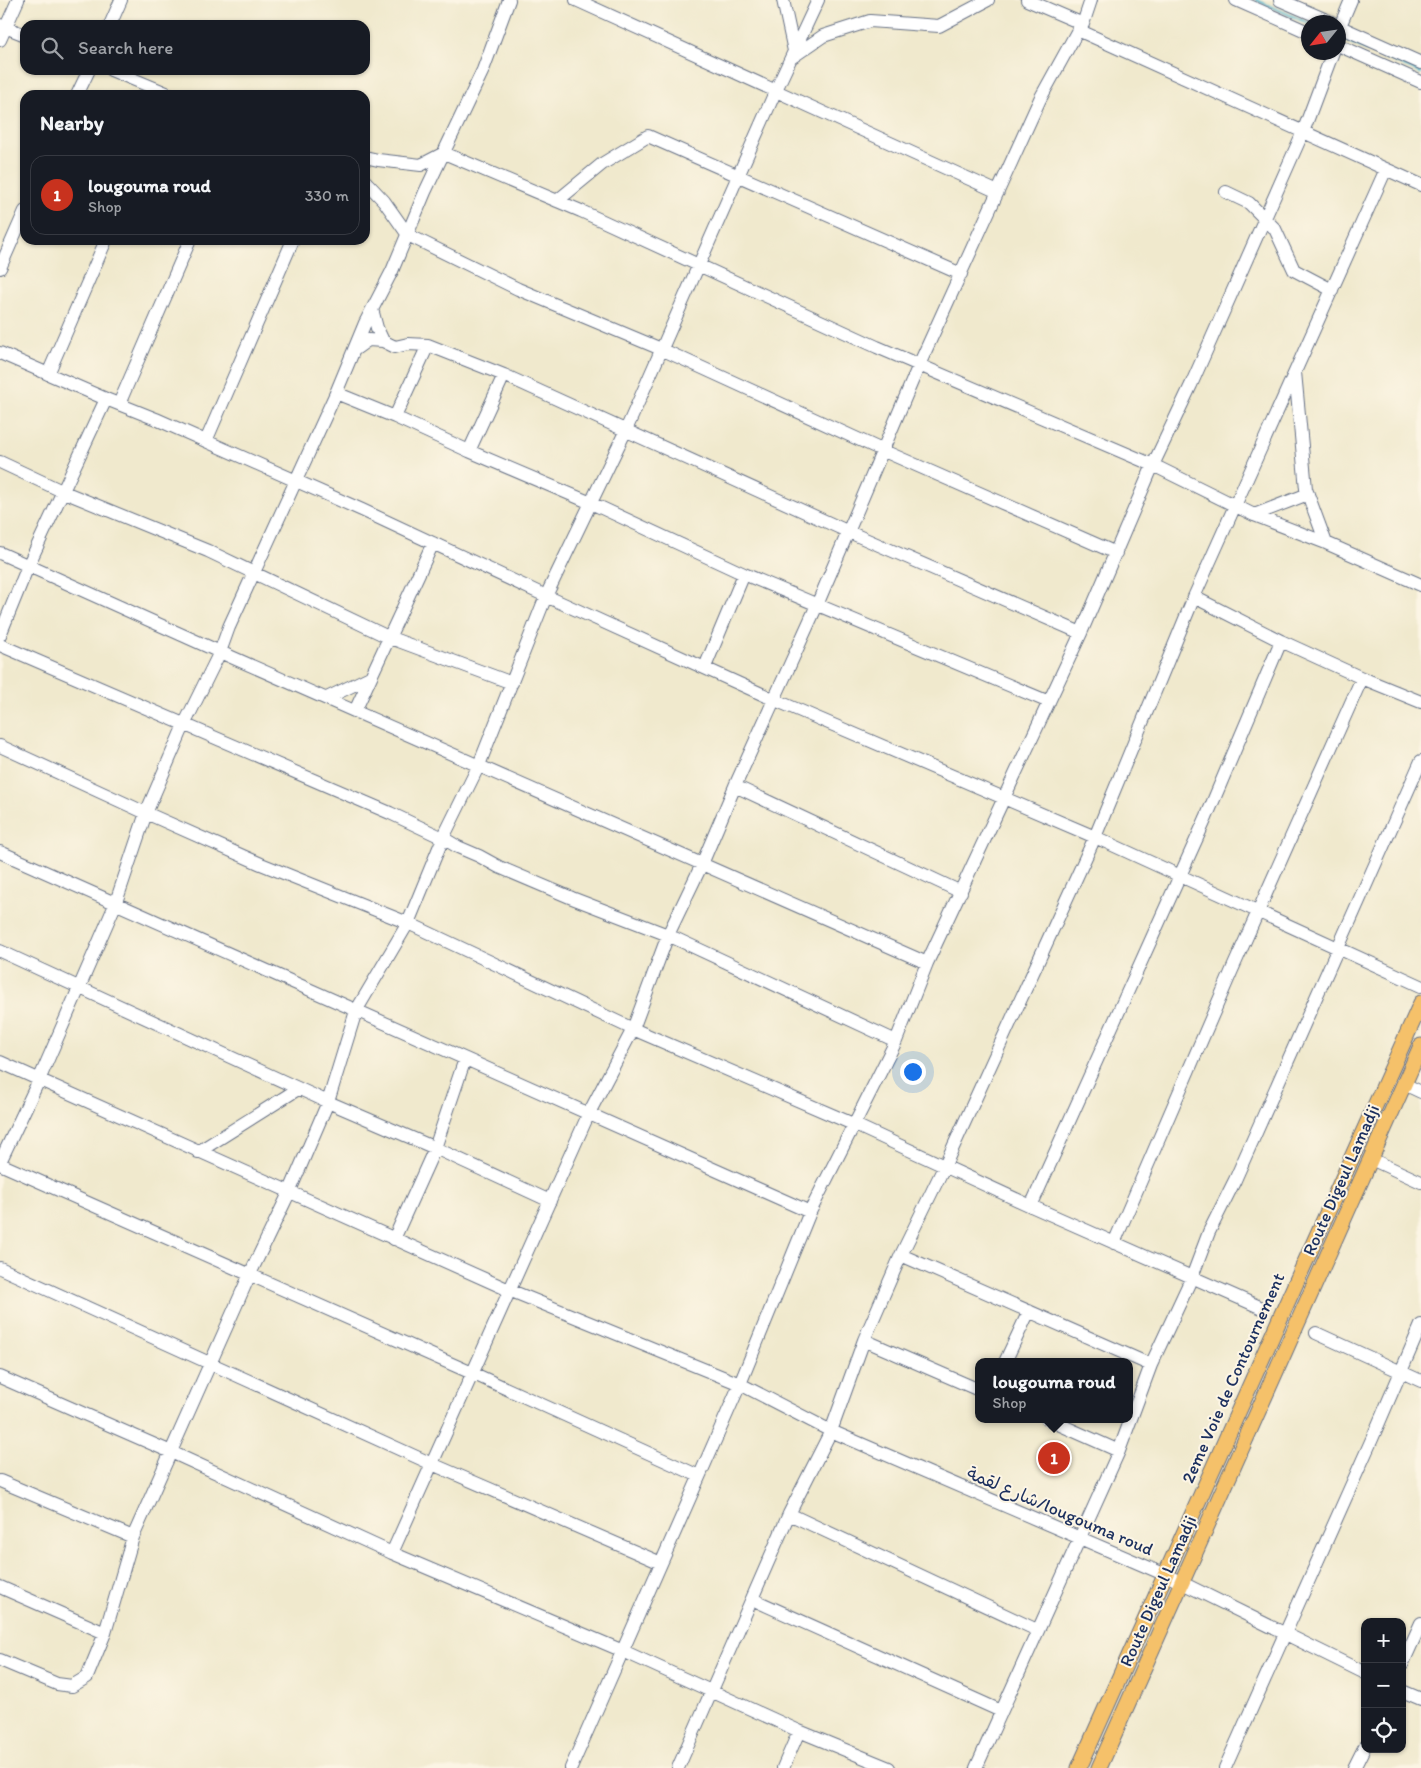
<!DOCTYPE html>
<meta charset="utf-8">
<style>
:root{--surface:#171b24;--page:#242831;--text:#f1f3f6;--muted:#9ea1a6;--line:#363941;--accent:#c8321e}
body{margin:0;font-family:Itim,"Playpen Sans Arabic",sans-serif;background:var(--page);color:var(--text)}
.controls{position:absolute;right:15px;bottom:15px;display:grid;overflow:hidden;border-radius:10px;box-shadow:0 1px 4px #0004}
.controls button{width:45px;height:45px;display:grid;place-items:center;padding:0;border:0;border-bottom:1px solid var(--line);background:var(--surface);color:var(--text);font:25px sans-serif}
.compass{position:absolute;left:1301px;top:15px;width:45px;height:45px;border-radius:50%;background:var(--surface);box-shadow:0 1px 4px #0004;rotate:240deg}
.you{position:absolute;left:912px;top:1071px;width:18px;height:18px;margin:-12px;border:4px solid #fff;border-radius:50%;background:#1a73e8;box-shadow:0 0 0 8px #1a73e833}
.badge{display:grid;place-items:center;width:32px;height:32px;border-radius:50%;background:var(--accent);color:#fff;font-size:16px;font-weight:700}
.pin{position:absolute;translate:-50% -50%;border:2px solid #fff;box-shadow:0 1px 5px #0006}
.popup{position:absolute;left:975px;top:1358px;width:158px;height:65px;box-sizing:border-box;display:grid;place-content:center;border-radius:10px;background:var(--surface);filter:drop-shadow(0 1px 4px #0005);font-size:16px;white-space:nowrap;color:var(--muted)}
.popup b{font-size:19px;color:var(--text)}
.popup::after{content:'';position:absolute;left:50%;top:100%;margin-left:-10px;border:10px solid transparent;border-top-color:var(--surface)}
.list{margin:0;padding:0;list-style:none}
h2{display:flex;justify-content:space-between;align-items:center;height:65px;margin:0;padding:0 20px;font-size:21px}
h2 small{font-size:16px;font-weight:400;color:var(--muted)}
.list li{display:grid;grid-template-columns:32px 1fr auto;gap:15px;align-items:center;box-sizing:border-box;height:80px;margin:0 10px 10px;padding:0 10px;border:1px solid var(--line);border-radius:15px}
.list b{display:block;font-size:19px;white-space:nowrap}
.list p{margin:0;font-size:16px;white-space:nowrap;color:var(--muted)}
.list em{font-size:16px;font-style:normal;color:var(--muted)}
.icon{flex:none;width:28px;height:28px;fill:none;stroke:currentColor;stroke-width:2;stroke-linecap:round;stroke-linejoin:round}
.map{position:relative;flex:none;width:1421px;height:1768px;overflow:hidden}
.search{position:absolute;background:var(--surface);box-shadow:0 1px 4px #0004;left:20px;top:20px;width:350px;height:55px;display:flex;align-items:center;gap:12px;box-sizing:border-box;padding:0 18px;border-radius:15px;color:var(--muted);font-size:19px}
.panel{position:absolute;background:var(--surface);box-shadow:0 1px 4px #0004;left:20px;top:90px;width:350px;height:155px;border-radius:15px}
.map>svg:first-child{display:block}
</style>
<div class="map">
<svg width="1421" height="1768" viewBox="0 0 1421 1768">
<rect width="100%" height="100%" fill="#fcf5e5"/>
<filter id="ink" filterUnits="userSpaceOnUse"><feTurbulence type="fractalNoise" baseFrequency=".02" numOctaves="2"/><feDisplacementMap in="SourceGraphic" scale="10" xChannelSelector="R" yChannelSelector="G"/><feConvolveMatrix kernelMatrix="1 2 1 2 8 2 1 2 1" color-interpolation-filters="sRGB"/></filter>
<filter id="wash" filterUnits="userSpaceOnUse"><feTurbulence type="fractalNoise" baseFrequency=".0096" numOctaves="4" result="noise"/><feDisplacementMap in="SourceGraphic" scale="20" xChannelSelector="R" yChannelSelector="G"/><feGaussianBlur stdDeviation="1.12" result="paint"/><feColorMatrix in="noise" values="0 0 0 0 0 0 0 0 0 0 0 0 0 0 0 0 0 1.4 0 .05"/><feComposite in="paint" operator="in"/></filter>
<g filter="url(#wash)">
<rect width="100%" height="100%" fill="#f0e9cd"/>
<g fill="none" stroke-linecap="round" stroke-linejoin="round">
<path stroke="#52b9d0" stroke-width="2.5" d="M1256 0 1308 23
M1338 37 1421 73"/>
</g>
</g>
<g filter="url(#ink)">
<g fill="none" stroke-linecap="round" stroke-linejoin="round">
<g stroke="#667085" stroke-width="14">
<path id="minor" d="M576 0 998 192
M783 0 794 51
M1027 0 1083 24
M1236 0 1308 32
M1280 0 1331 22
M0 25 25 35
M110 25 121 0
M1338 26 1421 63
M1340 26 1351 0
M1078 30 1421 185
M0 40 18 0
M1338 45 1421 82
M791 58 823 36 870 21 939 26 988 0
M111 70 171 95
M77 95 89 70
M365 157 378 160 421 165 444 153 581 211 877 347 1153 465 1254 515 1326 543 1421 585
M365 181 384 201 408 235 518 289 661 349 884 451 1116 553
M1226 192 1249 203 1275 229 1294 270 1332 290
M557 201 602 164 648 136 961 274
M0 268 25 211
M372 309 377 328 383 341 395 347 408 344 428 345 504 375 849 532 1081 633
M354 350 368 340 383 341
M0 353 106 399 156 419 362 510 546 596 775 700 1095 837 1421 986
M1295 372 1306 489 1326 543
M48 374 106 240
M336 393 395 417 469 451 591 503 744 574 1049 702
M119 404 190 240
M395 417 428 345
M206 441 293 240
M469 451 504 375
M0 462 64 492 208 551 388 637 512 683
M1254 515 1308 494
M0 553 220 652 927 963
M0 635 28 566 106 399
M0 645 390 813 443 838 458 847 479 856 499 867 572 898 668 935 896 1041
M705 667 744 574
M1362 678 1421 702
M327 698 370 677
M355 711 433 543
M0 746 146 813 261 864 408 923 633 1029 853 1124 1031 1206 1262 1308
M735 786 961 892
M0 852 810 1212
M0 951 328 1102 435 1148 550 1201
M0 1062 509 1290 740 1384 831 1431 1166 1575 1365 1673
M1404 1084 1421 1092
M198 1152 298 1089
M1371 1159 1421 1182
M0 1162 39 1080 115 905 146 813 184 725 220 652 229 627 336 393 365 323 392 271 425 192 483 70 509 0
M0 1164 472 1373 699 1476
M1031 1206 1206 818 1281 641
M394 1239 435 1148 465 1059
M1114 1243 1232 970 1362 678 1281 641 1194 597
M901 1255 1151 1365
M0 1268 432 1464 661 1563
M1316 1333 1421 1381
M864 1340 979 1390
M1005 1362 1029 1311
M0 1377 171 1452 392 1553 623 1651 799 1731 889 1768
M1047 1419 1119 1451
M0 1481 133 1537
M789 1514 1037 1630
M392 1553 589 1113 633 1029 668 935 702 864 735 786 817 605 919 365 1040 99 1078 30 1083 24 1091 0
M0 1587 105 1633
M752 1599 1001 1711
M0 1660 57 1684 72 1686 87 1677 105 1633 133 1537 250 1274 289 1193 328 1102 356 1011 408 923 443 838 479 765 546 596 626 430 776 90 818 0
M1402 1665 1421 1623
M1402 1691 1421 1699
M571 1768 740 1384 810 1212 896 1041 927 963 1081 633 1153 465 1191 385 1303 132 1333 52
M678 1768 789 1514 831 1431 864 1340 901 1255 945 1165 1095 837 1194 597 1386 169
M783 1768 799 1731
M976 1768 1119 1451 1151 1365 1192 1277 1209 1232 1235 1180 1421 761
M1225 1768 1372 1439 1421 1325
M1354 1768 1365 1746"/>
</g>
<g stroke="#667085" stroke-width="17">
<path id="major" d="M1079 1768 1421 1003
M1099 1768 1421 1046"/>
</g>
<use href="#minor" stroke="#fff" stroke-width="12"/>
<use href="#major" stroke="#f5c16b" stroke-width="15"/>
</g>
</g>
<g text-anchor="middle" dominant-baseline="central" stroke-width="4" stroke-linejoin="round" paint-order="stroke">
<g font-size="18" fill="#1b2f5e" stroke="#fcf5e5">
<text transform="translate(1341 1180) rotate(-66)">Route Digeul Lamadji</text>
<text transform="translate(1233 1378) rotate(-66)">2eme Voie de Contournement</text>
<text transform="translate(1060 1511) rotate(23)">شارع لقمة/lougouma roud</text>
<text transform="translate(1158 1591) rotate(-66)">Route Digeul Lamadji</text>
</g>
</g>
</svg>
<div class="controls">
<button>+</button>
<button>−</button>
<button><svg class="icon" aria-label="locate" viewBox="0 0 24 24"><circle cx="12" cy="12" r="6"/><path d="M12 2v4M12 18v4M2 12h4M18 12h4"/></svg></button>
</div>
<svg class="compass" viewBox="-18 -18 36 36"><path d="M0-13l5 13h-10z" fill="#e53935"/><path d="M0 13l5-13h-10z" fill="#9ea1a6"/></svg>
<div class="you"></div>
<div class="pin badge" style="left:1054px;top:1458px">1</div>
<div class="popup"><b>lougouma roud</b>Shop</div>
<div class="search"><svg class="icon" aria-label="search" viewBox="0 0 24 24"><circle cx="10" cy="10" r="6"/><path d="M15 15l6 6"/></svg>Search here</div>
<section class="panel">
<h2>Nearby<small></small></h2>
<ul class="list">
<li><span class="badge">1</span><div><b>lougouma roud</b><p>Shop</p></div><em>330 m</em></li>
</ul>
</section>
</div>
